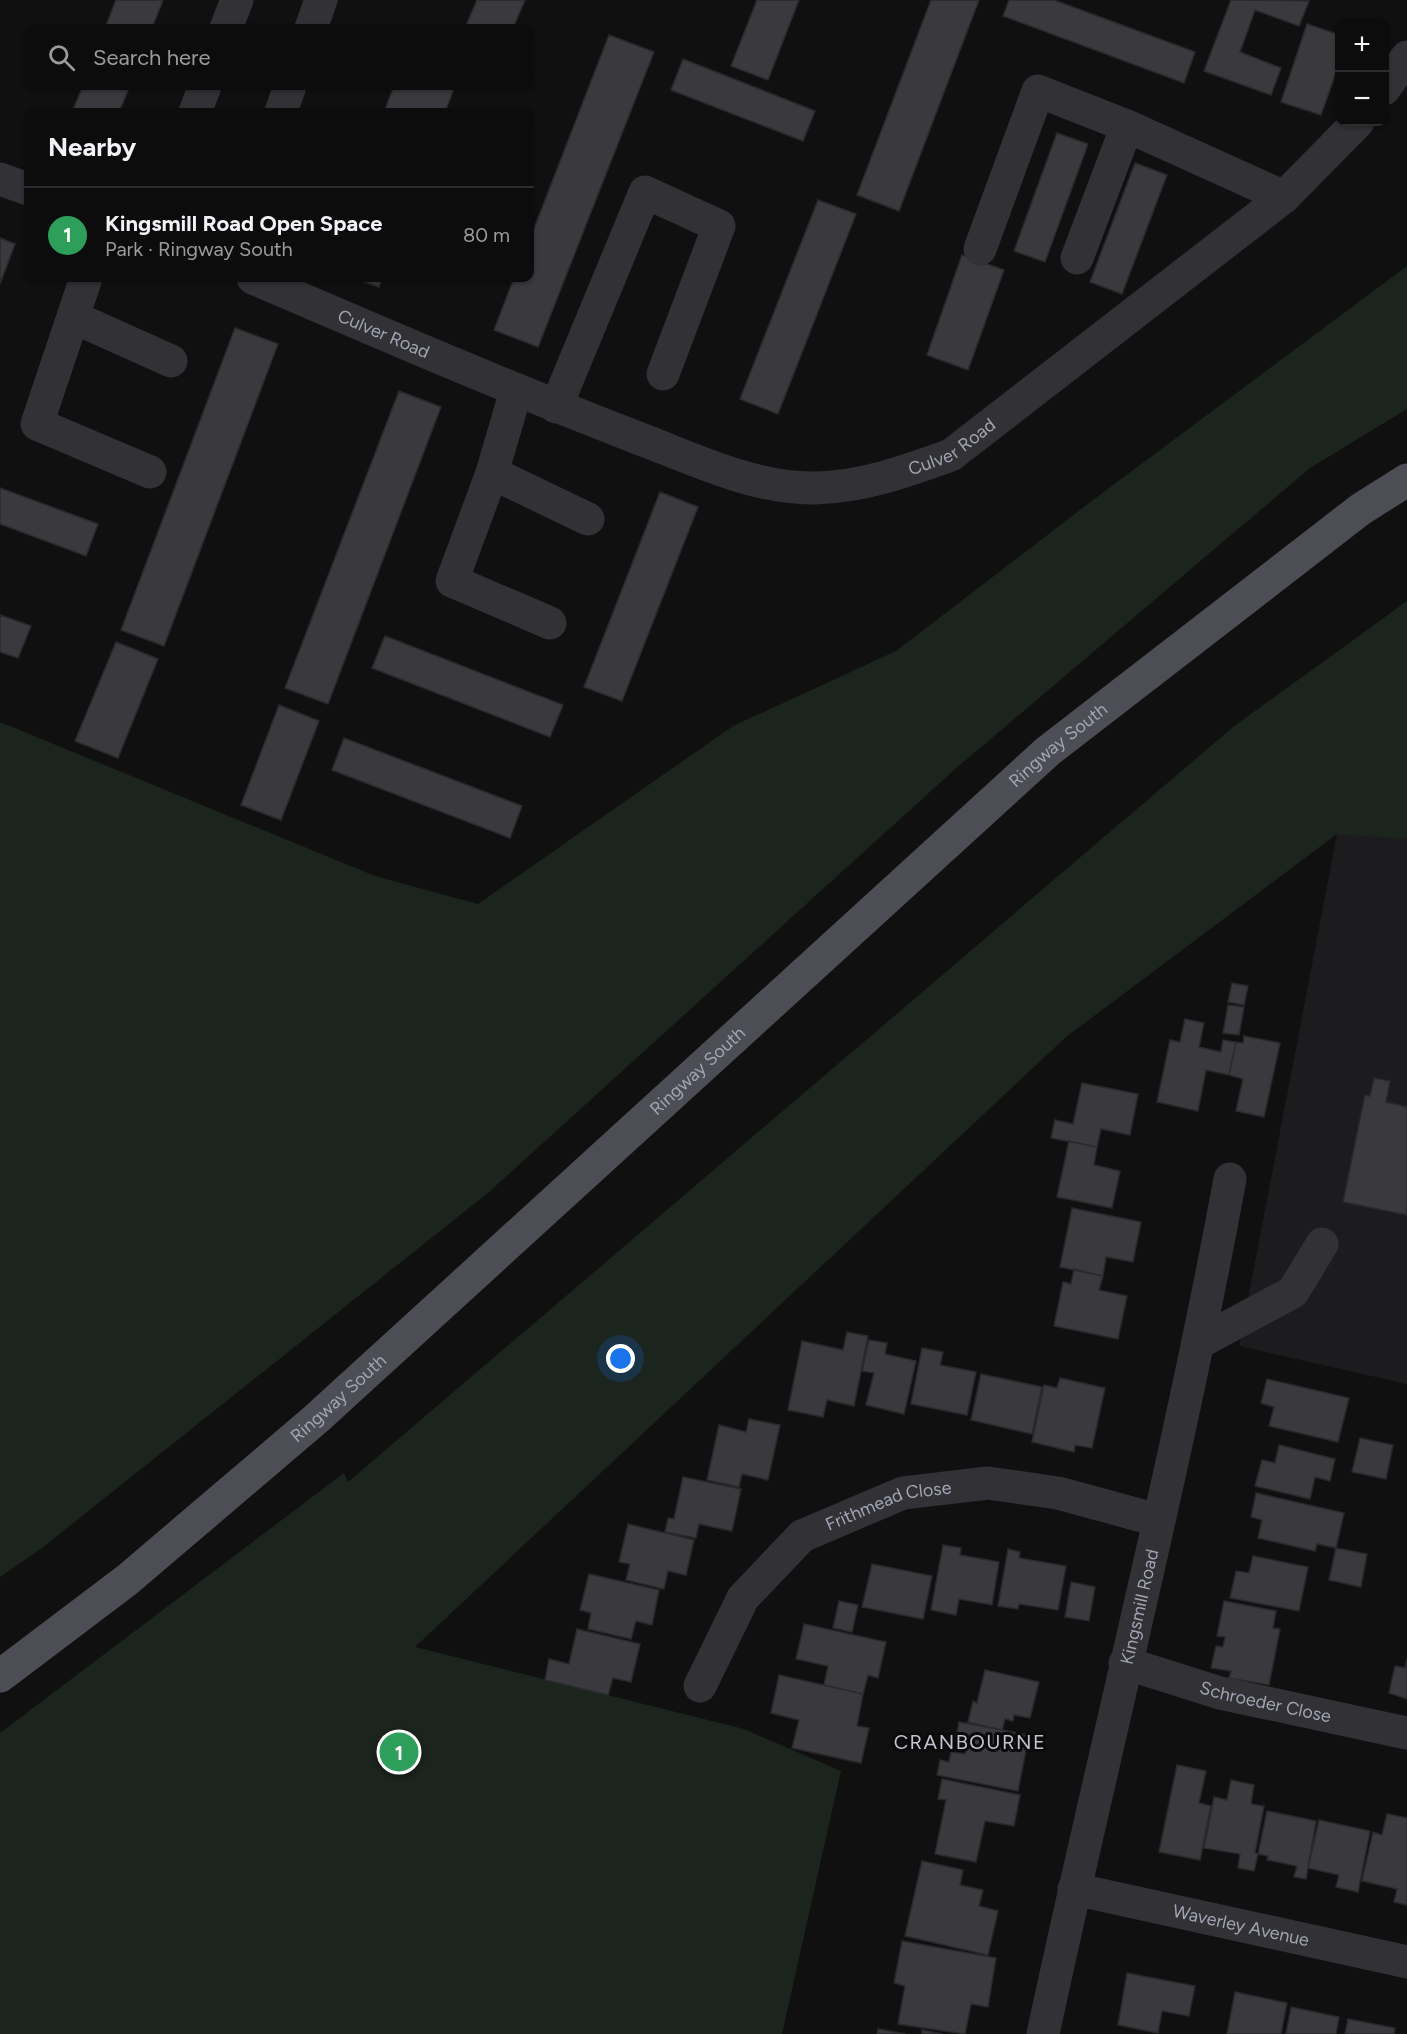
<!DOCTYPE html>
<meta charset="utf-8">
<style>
:root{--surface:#0c0c0d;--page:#1a1a1b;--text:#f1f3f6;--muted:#9a9b9d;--line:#2c2c2e;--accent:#efca2a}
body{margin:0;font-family:Figtree,sans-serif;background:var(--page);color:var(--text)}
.controls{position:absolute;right:18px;top:18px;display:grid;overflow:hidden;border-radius:12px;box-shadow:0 2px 4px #0004}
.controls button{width:54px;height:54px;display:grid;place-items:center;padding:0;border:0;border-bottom:2px solid var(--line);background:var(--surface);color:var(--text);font:30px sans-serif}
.you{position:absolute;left:621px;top:1359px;width:21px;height:21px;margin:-15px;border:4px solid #fff;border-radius:50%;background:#1a73e8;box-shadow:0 0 0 9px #1a73e833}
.badge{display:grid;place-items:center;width:39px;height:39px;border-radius:50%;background:var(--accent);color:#fff;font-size:20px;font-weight:700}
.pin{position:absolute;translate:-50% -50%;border:3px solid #fff;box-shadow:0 2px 6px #0006}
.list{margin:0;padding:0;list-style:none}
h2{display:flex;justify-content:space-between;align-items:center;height:78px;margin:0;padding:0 24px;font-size:26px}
h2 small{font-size:20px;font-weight:400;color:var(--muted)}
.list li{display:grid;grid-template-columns:39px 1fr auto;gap:18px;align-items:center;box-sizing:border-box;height:96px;padding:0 24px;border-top:2px solid var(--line)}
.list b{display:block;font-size:22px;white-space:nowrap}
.list p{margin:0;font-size:20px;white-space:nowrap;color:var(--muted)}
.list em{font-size:20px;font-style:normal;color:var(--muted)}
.icon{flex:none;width:33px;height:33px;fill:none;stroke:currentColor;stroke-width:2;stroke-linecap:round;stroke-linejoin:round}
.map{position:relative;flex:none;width:1407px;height:2034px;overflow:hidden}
.search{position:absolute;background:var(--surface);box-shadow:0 2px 4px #0004;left:24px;top:24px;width:510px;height:66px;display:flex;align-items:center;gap:15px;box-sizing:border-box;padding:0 21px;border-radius:12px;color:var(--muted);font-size:22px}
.panel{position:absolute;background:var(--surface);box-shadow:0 2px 4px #0004;left:24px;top:108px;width:510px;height:174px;border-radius:12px}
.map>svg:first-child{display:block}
</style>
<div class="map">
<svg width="1407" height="2034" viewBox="0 0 1407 2034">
<rect width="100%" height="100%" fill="#101011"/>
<path fill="#1c1c1e" d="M1407 789V1384L1239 1346 1337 834Z"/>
<path fill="#1c241e" d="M1407 266V409L1310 468 953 771 489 1192 42 1548 0 1577V722L375 876 478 904 733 726 896 651 1093 500Z
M1407 601V839L1337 834 1066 1037 415 1647 744 1729 841 1771 782 2034H0V1733L344 1473 348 1482 1233 727Z"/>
<path fill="#3a3a3e" stroke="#2a2a2d" stroke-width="1.5" d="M116 0H163L152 28H105Z
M477 0H525L513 28H465Z
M757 0H799L768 80 731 66Z
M931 0H979L899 211 857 195Z
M1009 0H1054L1195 52 1184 83 1003 16Z
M1231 0 1309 1 1299 26 1255 10 1240 52 1281 68 1271 95 1204 71Z
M1307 24 1340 35V61L1321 115 1281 102Z
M609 35 654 52 538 347 494 330 514 278H530V239Z
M683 59 815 111 803 141 671 90Z
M83 86H130L119 112H72Z
M394 86H455L445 112H384Z
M1057 133 1088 144 1045 262 1014 251Z
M1135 163 1167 175 1122 294 1090 282Z
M818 200 856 214 778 414 740 399Z
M0 238 15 244 0 284Z
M962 255 1004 270 968 370 927 355Z
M353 278H382L379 287Z
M235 328 278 344 164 646 121 630Z
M399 391 441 407 328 704 285 688Z
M0 488 98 524 86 556 0 524Z
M660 492 698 507 622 701 584 687Z
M0 615 31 626 18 658 0 652Z
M385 636 563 705 550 737 372 668Z
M116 642 158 659 118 758 75 741Z
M279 705 319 721 281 820 241 805Z
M344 738 522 806 510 838 332 770Z
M1232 983 1248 986 1244 1005 1228 1002Z
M1228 1005 1244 1007 1239 1035 1223 1033Z
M1185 1019 1204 1023 1199 1047 1221 1052 1223 1040 1236 1042 1229 1075 1206 1070 1198 1111 1157 1102 1170 1040 1180 1042Z
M1244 1036 1280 1043 1264 1117 1236 1111 1243 1079 1229 1075 1236 1042 1243 1043Z
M1374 1078 1390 1081 1386 1102 1407 1107V1215L1343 1202 1365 1095 1370 1096Z
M1082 1083 1138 1094 1130 1135 1101 1129 1097 1147 1051 1138 1055 1120 1073 1124Z
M1069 1141 1097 1147 1094 1165 1120 1171 1112 1208 1057 1197Z
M1072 1208 1141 1222 1133 1262 1106 1257 1103 1276 1060 1267Z
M1074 1269 1103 1276 1099 1290 1127 1296 1118 1339 1054 1326 1063 1282 1071 1284Z
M847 1332 868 1336 854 1406 827 1400 823 1417 788 1410 802 1341 843 1350Z
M869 1340 887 1343 885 1354 916 1361 904 1414 866 1405 874 1373 862 1371Z
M922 1348 943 1352 940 1365 976 1372 967 1415 911 1404Z
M981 1374 1042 1387 1032 1434 971 1420Z
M1060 1378 1105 1388 1092 1448 1075 1445 1074 1452 1032 1442 1044 1385 1057 1388Z
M1267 1379 1349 1398 1338 1442 1269 1426 1274 1407 1261 1403Z
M749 1419 780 1425 768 1480 742 1474 739 1487 707 1480 719 1425 746 1432Z
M1360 1438 1393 1445 1386 1479 1352 1472Z
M1279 1445 1335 1459 1330 1481 1315 1477 1310 1499 1255 1486 1262 1460 1275 1463Z
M683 1477 741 1489 732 1531 699 1524 696 1538 665 1532 668 1518 674 1519Z
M1256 1493 1344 1513 1336 1548 1317 1544 1315 1551 1258 1538 1262 1520 1251 1517Z
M628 1524 694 1540 686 1575 668 1571 664 1589 626 1580 630 1564 619 1562Z
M943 1545 961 1548 960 1555 999 1562 992 1605 959 1599 956 1615 931 1610Z
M1336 1548 1367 1554 1361 1587 1329 1580Z
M1008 1549 1020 1552 1019 1558 1066 1566 1058 1610 1019 1604 1018 1609 998 1606Z
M1253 1556 1308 1567 1299 1611 1230 1598 1236 1571 1249 1573Z
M872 1564 932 1576 923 1619 862 1607Z
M589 1574 659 1590 652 1625 636 1621 631 1639 588 1629 591 1613 580 1610Z
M1071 1582 1095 1587 1089 1621 1065 1617Z
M839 1601 858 1605 852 1632 833 1628Z
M1224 1601 1276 1611 1273 1628 1280 1629 1269 1685 1229 1678 1231 1671 1211 1668 1216 1646 1223 1647 1225 1637 1217 1636Z
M804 1624 886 1642 878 1678 868 1675 863 1694 824 1685 828 1666 796 1659Z
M577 1629 640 1644 631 1682 613 1678 608 1695 545 1680 549 1659 569 1664Z
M1407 1659V1699L1389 1693 1395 1666 1405 1668Z
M985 1670 1039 1682 1030 1718 1014 1715 1013 1721 1005 1719 1002 1730 968 1722 973 1701 977 1703Z
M779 1675 863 1694 857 1726 869 1728 861 1763 792 1748 799 1720 771 1713Z
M959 1722 1029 1735 1018 1791 937 1775 940 1760 949 1762 951 1752 965 1754 967 1740 956 1738Z
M1177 1765 1206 1771 1199 1803 1211 1806 1200 1860 1159 1852Z
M942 1779 1020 1795 1014 1826 985 1821 976 1862 935 1854 946 1800 938 1799Z
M1231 1780 1254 1785 1251 1804 1264 1806 1255 1853 1258 1854 1254 1871 1238 1868 1240 1854 1204 1848 1214 1797 1227 1800Z
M1267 1811 1316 1821 1306 1879 1294 1877 1297 1866 1267 1860 1268 1856 1258 1854Z
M1387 1814 1407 1818V1905L1394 1902 1397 1889 1362 1881 1373 1832 1382 1835Z
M1319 1820 1370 1831 1358 1892 1336 1887 1339 1875 1308 1868Z
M922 1861 963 1870 960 1885 983 1890 979 1906 998 1911 988 1955 905 1936Z
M902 1941 996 1958 988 2007 971 2004 965 2034 898 2024 905 1986 894 1983Z
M1127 1973 1195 1986 1189 2016 1162 2011 1158 2033 1118 2025Z
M1235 1992 1287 2003 1281 2034H1227Z
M1291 2007 1339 2017 1336 2034H1286Z
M1348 2019 1395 2028 1394 2034H1345Z
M878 2029 906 2034H877Z
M922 2030 942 2034H922Z"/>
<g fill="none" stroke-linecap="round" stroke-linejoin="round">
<g stroke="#313136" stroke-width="33">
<path d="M226 28 237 0"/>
<path d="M311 28 321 0"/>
<path d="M1384 89 1407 57"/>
<path d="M195 112 205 86"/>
<path d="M281 112 290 86"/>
<path d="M0 179 28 189"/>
<path d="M980 249 1038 91 1127 126 1284 197"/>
<path d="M1077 258 1127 126"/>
<path d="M86 278 37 424 150 472"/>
<path id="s1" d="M253 278C381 333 508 388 638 438 694 459 754 489 815 488 863 487 907 471 951 455L1284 197 1358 122"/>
<path d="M73 317 171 361"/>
<path d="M516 391 492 473 452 581 550 623"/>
<path d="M556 407 645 192 719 226 663 374"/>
<path d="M492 473 588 519"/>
<path d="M1200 1342 1293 1292 1322 1244"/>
<path id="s2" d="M1125 1663 1220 1693 1407 1733"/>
<path id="s3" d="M700 1686 743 1598 802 1536 903 1493 988 1483 1058 1493 1157 1520"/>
<path id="s4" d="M1074 1889 1407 1962"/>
<path id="s5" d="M1043 2034C1104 1749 1177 1466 1230 1179"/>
</g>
<path stroke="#4d4e55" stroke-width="33" id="s6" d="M0 1676 127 1580 316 1419 1048 751 1361 509 1407 480"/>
</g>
<g text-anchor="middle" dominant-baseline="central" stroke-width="6" stroke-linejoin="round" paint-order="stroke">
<g font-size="18" fill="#a1a4b2" stroke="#0b0b0c">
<text stroke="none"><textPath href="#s1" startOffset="142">Culver Road</textPath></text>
<text stroke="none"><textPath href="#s1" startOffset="747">Culver Road</textPath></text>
<text stroke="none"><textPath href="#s6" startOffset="1410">Ringway South</textPath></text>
<text stroke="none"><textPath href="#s6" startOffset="924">Ringway South</textPath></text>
<text stroke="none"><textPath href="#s6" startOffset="438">Ringway South</textPath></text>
<text stroke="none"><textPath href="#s3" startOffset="276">Frithmead Close</textPath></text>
<text stroke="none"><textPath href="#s5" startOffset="438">Kingsmill Road</textPath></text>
<text stroke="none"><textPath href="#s2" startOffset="146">Schroeder Close</textPath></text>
<text stroke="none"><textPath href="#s4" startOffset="171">Waverley Avenue</textPath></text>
</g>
<g font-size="20" letter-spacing="1.5" fill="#c2c3ce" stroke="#0b0b0c">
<text x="970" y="1742">CRANBOURNE</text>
</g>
</g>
</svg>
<div class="controls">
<button>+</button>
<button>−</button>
</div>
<div class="you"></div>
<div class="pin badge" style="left:399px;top:1752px;background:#2e9e5b">1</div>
<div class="search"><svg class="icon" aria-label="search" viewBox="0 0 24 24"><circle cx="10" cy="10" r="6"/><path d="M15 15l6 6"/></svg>Search here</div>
<section class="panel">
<h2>Nearby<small></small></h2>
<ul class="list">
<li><span class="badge" style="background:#2e9e5b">1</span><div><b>Kingsmill Road Open Space</b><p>Park · Ringway South</p></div><em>80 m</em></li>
</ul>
</section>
</div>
